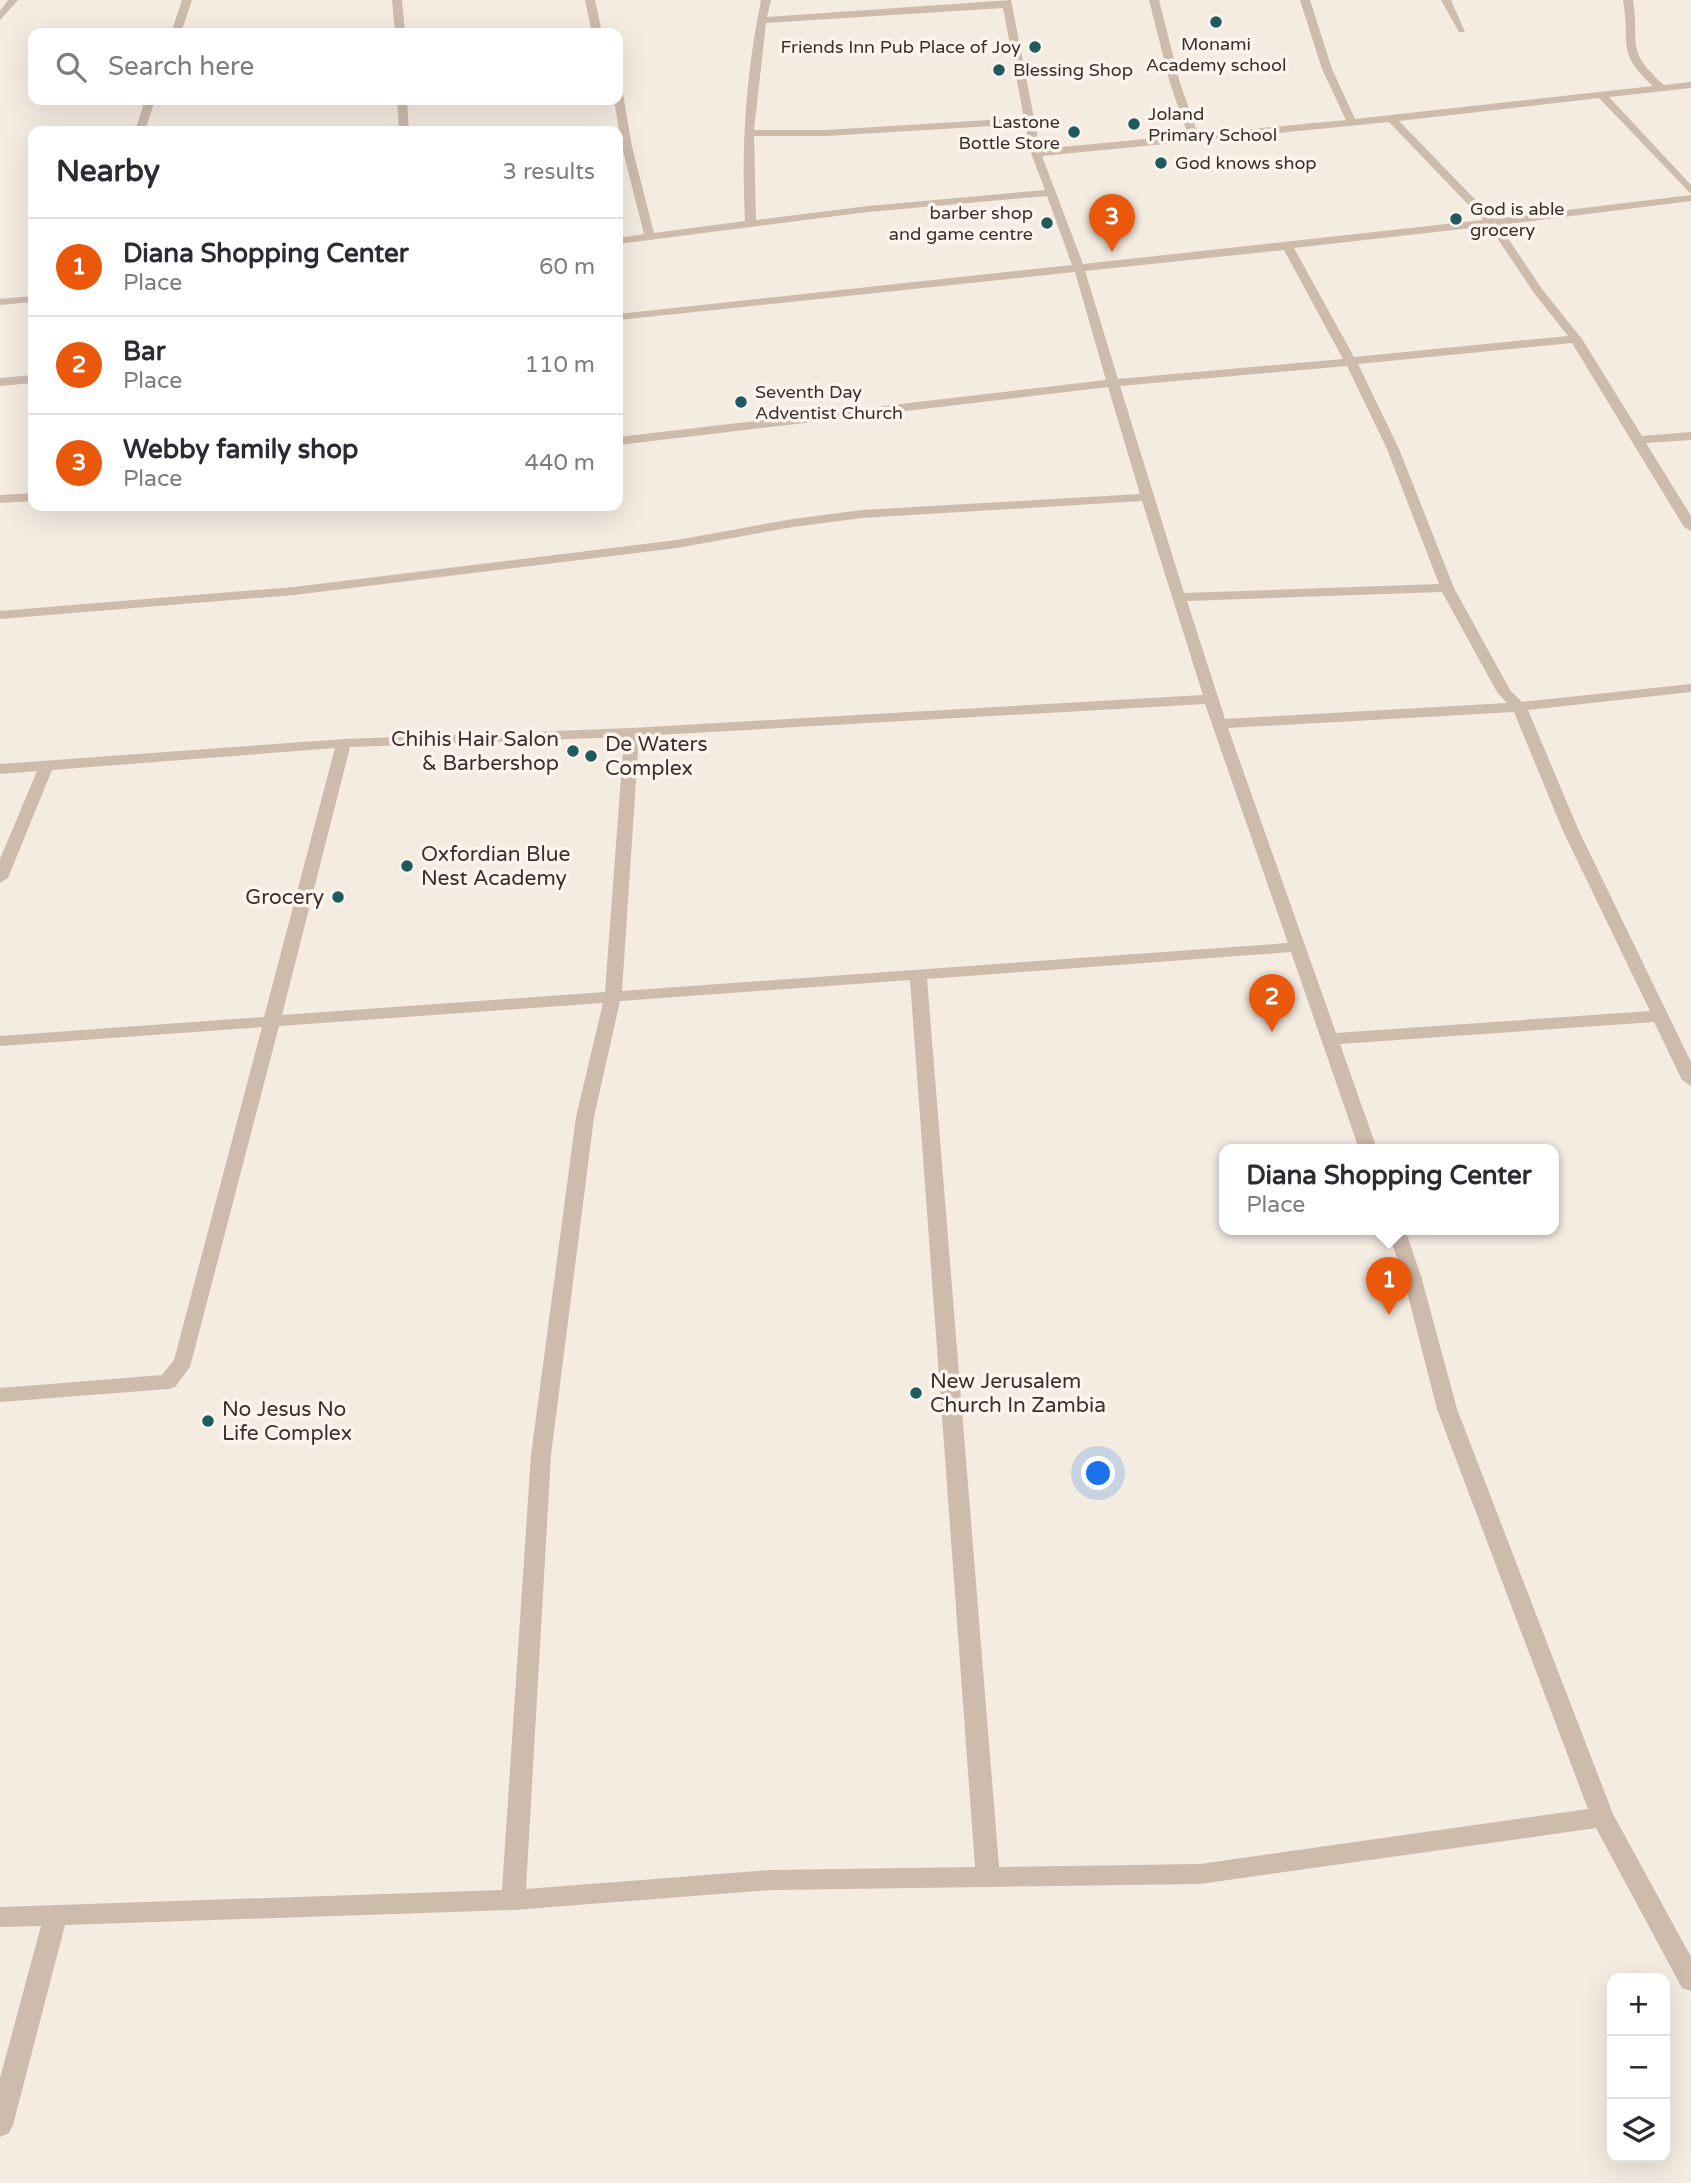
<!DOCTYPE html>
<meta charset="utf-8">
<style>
:root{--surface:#fff;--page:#f7f7f7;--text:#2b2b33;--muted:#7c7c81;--line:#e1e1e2;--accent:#ea580c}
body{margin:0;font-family:"Varela Round",sans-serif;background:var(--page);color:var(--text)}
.controls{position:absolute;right:21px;bottom:21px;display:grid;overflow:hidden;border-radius:14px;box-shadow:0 7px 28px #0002}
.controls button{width:63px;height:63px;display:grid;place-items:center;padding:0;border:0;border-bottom:2px solid var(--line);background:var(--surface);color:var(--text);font:35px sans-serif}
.you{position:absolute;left:1099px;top:1474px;width:24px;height:24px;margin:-18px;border:5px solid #fff;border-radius:50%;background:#1a73e8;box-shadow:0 0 0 10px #1a73e833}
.badge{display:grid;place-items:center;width:46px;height:46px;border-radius:50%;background:var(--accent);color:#fff;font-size:23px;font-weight:700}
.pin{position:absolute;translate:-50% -58px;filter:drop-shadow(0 2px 4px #0008)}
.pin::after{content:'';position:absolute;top:37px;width:24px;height:21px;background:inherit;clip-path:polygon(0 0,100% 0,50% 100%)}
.popup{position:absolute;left:1219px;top:1144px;width:340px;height:91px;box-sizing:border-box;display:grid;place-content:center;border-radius:14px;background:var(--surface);filter:drop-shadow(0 2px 5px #0005);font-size:23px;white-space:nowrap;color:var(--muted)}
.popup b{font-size:26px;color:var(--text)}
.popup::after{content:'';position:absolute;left:50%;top:100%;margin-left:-14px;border:14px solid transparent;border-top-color:var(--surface)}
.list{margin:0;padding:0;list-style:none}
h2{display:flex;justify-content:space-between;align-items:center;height:91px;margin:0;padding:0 28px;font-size:30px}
h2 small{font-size:23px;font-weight:400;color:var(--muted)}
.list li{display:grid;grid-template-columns:46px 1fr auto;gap:21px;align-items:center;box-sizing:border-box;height:98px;padding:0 28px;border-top:2px solid var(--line)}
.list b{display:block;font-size:26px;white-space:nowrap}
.list p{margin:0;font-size:23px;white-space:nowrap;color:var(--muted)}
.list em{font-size:23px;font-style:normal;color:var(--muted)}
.icon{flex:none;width:38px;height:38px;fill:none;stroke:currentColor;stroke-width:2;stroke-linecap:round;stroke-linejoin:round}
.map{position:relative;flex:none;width:1691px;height:2183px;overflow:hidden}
.search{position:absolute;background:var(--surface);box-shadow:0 7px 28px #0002;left:28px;top:28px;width:595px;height:77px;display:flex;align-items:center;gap:18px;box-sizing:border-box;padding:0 24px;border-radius:14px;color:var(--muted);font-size:26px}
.panel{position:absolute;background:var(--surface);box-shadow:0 7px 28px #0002;left:28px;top:126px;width:595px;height:385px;border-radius:14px}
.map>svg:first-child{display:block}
</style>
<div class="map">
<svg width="1691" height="2183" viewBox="0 0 1691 2183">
<rect width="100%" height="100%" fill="#f4ebe1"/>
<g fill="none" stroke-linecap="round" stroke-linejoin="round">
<path fill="#cdbbac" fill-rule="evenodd" d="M8 0H18L0 20V11Z
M182 0H192L181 33H171Z
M392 0H402L405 33H395Z
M585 0H595L602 33H592Z
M761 0H771L767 17 1011 0 1040 149 1188 135 1170 83 1149 0H1159L1180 83 1198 134 1346 120 1322 69 1300 0H1310L1332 69 1355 119 1653 86C1615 51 1631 44 1623 0H1633C1640 45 1624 49 1664 85L1691 82V88L1609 97 1691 185V194L1599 98 1399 121 1494 219 1691 195V201L1499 225 1542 289 1582 339 1642 436 1691 432V440L1646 443 1691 516V531L1684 527 1572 343 1358 364 1399 449 1454 588 1510 690 1522 702 1691 684V692L1528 710 1579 831 1691 1062V1086L1682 1080 1654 1022 1340 1044 1377 1149H1359L1291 952 927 979 999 1867 1200 1864 1588 1809 1437 1409 1403 1276 1387 1229H1405L1421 1276 1457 1409 1613 1814 1691 1957V1991L1682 1988 1596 1828 1200 1884 772 1890 513 1910 65 1925 13 2125 9 2133 0 2137V2078L41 1926 0 1927V1907L502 1890 531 1455 576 1117 603 1003 279 1026 190 1367 175 1387 168 1389 0 1402V1388L162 1375 174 1360 262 1027 0 1046V1036L264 1017 335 748 52 770 8 878 0 883V859L37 771 0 774V764L344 739 632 728 1203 695 1142 501 862 518 793 527 677 548 294 595 0 619V611L294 587 677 540 793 519 862 510 1140 494 1108 387 618 445V437L1106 380 1075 272 618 320V314L1072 265 1047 196 868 212 618 244V238L644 234 622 147 614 100H618V91L623 94 632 147 654 233 745 221C741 146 746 74 761 0ZM1003 8 1024 118 826 130H754L766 23ZM1389 122 1483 220 1083 264 1042 156ZM1025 124 1031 153 1045 190 868 206 756 220 754 136H826ZM1489 226 1534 293 1568 336 1354 357 1294 248ZM1284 250 1343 359 1118 379 1085 271ZM1347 366 1387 449 1439 584 1184 593 1120 386ZM1442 592 1497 692 1507 703 1225 719 1187 601ZM1205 704 1288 943 622 991 639 736ZM1514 712 1563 831 1650 1011 1336 1033 1228 728ZM624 737 605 992 282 1015 350 747ZM910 980 975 1867 772 1870 526 1889 551 1455 594 1117 620 1001Z
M1441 0H1451L1465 32H1459Z
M145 100H155L145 131H135Z
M397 100H407L409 131H399Z
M33 296V302L0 305V299Z
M33 375V383L0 386V378Z
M33 493V501L0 503V495Z"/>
</g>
<g fill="#1f5a5e" stroke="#fbf5ee" stroke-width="2.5">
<circle cx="1216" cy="22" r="7"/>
<circle cx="1035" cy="47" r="7"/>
<circle cx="999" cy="70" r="7"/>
<circle cx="1134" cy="124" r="7"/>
<circle cx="1074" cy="132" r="7"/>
<circle cx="1161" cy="163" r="7"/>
<circle cx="1456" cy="219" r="7"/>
<circle cx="1047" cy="223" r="7"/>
<circle cx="741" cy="402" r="7"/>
<circle cx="573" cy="751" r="7"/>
<circle cx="591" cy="756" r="7"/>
<circle cx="407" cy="866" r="7"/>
<circle cx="338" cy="897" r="7"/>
<circle cx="916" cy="1393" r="7"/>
<circle cx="208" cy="1421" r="7"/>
</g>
<g text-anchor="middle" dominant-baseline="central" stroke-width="7" stroke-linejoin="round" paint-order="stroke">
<g font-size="18" fill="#3b302b" stroke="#fbf5ee" text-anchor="start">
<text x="1216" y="44" text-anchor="middle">Monami<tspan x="1216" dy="21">Academy school</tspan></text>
<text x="1021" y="47" text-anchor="end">Friends Inn Pub Place of Joy</text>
<text x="1013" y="70">Blessing Shop</text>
<text x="1148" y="114">Joland<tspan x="1148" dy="21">Primary School</tspan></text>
<text x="1060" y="122" text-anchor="end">Lastone<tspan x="1060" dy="21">Bottle Store</tspan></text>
<text x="1175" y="163">God knows shop</text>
<text x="1470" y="209">God is able<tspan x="1470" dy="21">grocery</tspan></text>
<text x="1033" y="213" text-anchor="end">barber shop<tspan x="1033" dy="21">and game centre</tspan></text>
<text x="755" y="392">Seventh Day<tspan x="755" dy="21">Adventist Church</tspan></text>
</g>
<g font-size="21" fill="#3b302b" stroke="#fbf5ee" text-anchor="start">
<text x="559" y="739" text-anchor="end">Chihis Hair Salon<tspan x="559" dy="24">&amp; Barbershop</tspan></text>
<text x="605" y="744">De Waters<tspan x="605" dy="24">Complex</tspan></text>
<text x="421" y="854">Oxfordian Blue<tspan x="421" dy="24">Nest Academy</tspan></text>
<text x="324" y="897" text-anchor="end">Grocery</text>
<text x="930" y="1381">New Jerusalem<tspan x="930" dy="24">Church In Zambia</tspan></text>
<text x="222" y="1409">No Jesus No<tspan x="222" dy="24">Life Complex</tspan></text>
</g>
</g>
</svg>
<div class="controls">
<button>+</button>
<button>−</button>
<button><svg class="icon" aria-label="layers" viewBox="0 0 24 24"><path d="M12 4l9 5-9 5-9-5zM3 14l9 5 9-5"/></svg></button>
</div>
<div class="you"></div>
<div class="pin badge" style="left:1389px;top:1315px">1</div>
<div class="popup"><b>Diana Shopping Center</b>Place</div>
<div class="pin badge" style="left:1272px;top:1032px">2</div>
<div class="pin badge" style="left:1112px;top:252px">3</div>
<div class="search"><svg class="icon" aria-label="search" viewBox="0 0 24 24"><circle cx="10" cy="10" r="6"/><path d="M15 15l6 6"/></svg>Search here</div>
<section class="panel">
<h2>Nearby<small>3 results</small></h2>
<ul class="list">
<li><span class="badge">1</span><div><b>Diana Shopping Center</b><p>Place</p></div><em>60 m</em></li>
<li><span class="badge">2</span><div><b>Bar</b><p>Place</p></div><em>110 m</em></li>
<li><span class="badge">3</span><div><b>Webby family shop</b><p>Place</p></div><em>440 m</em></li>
</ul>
</section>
</div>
